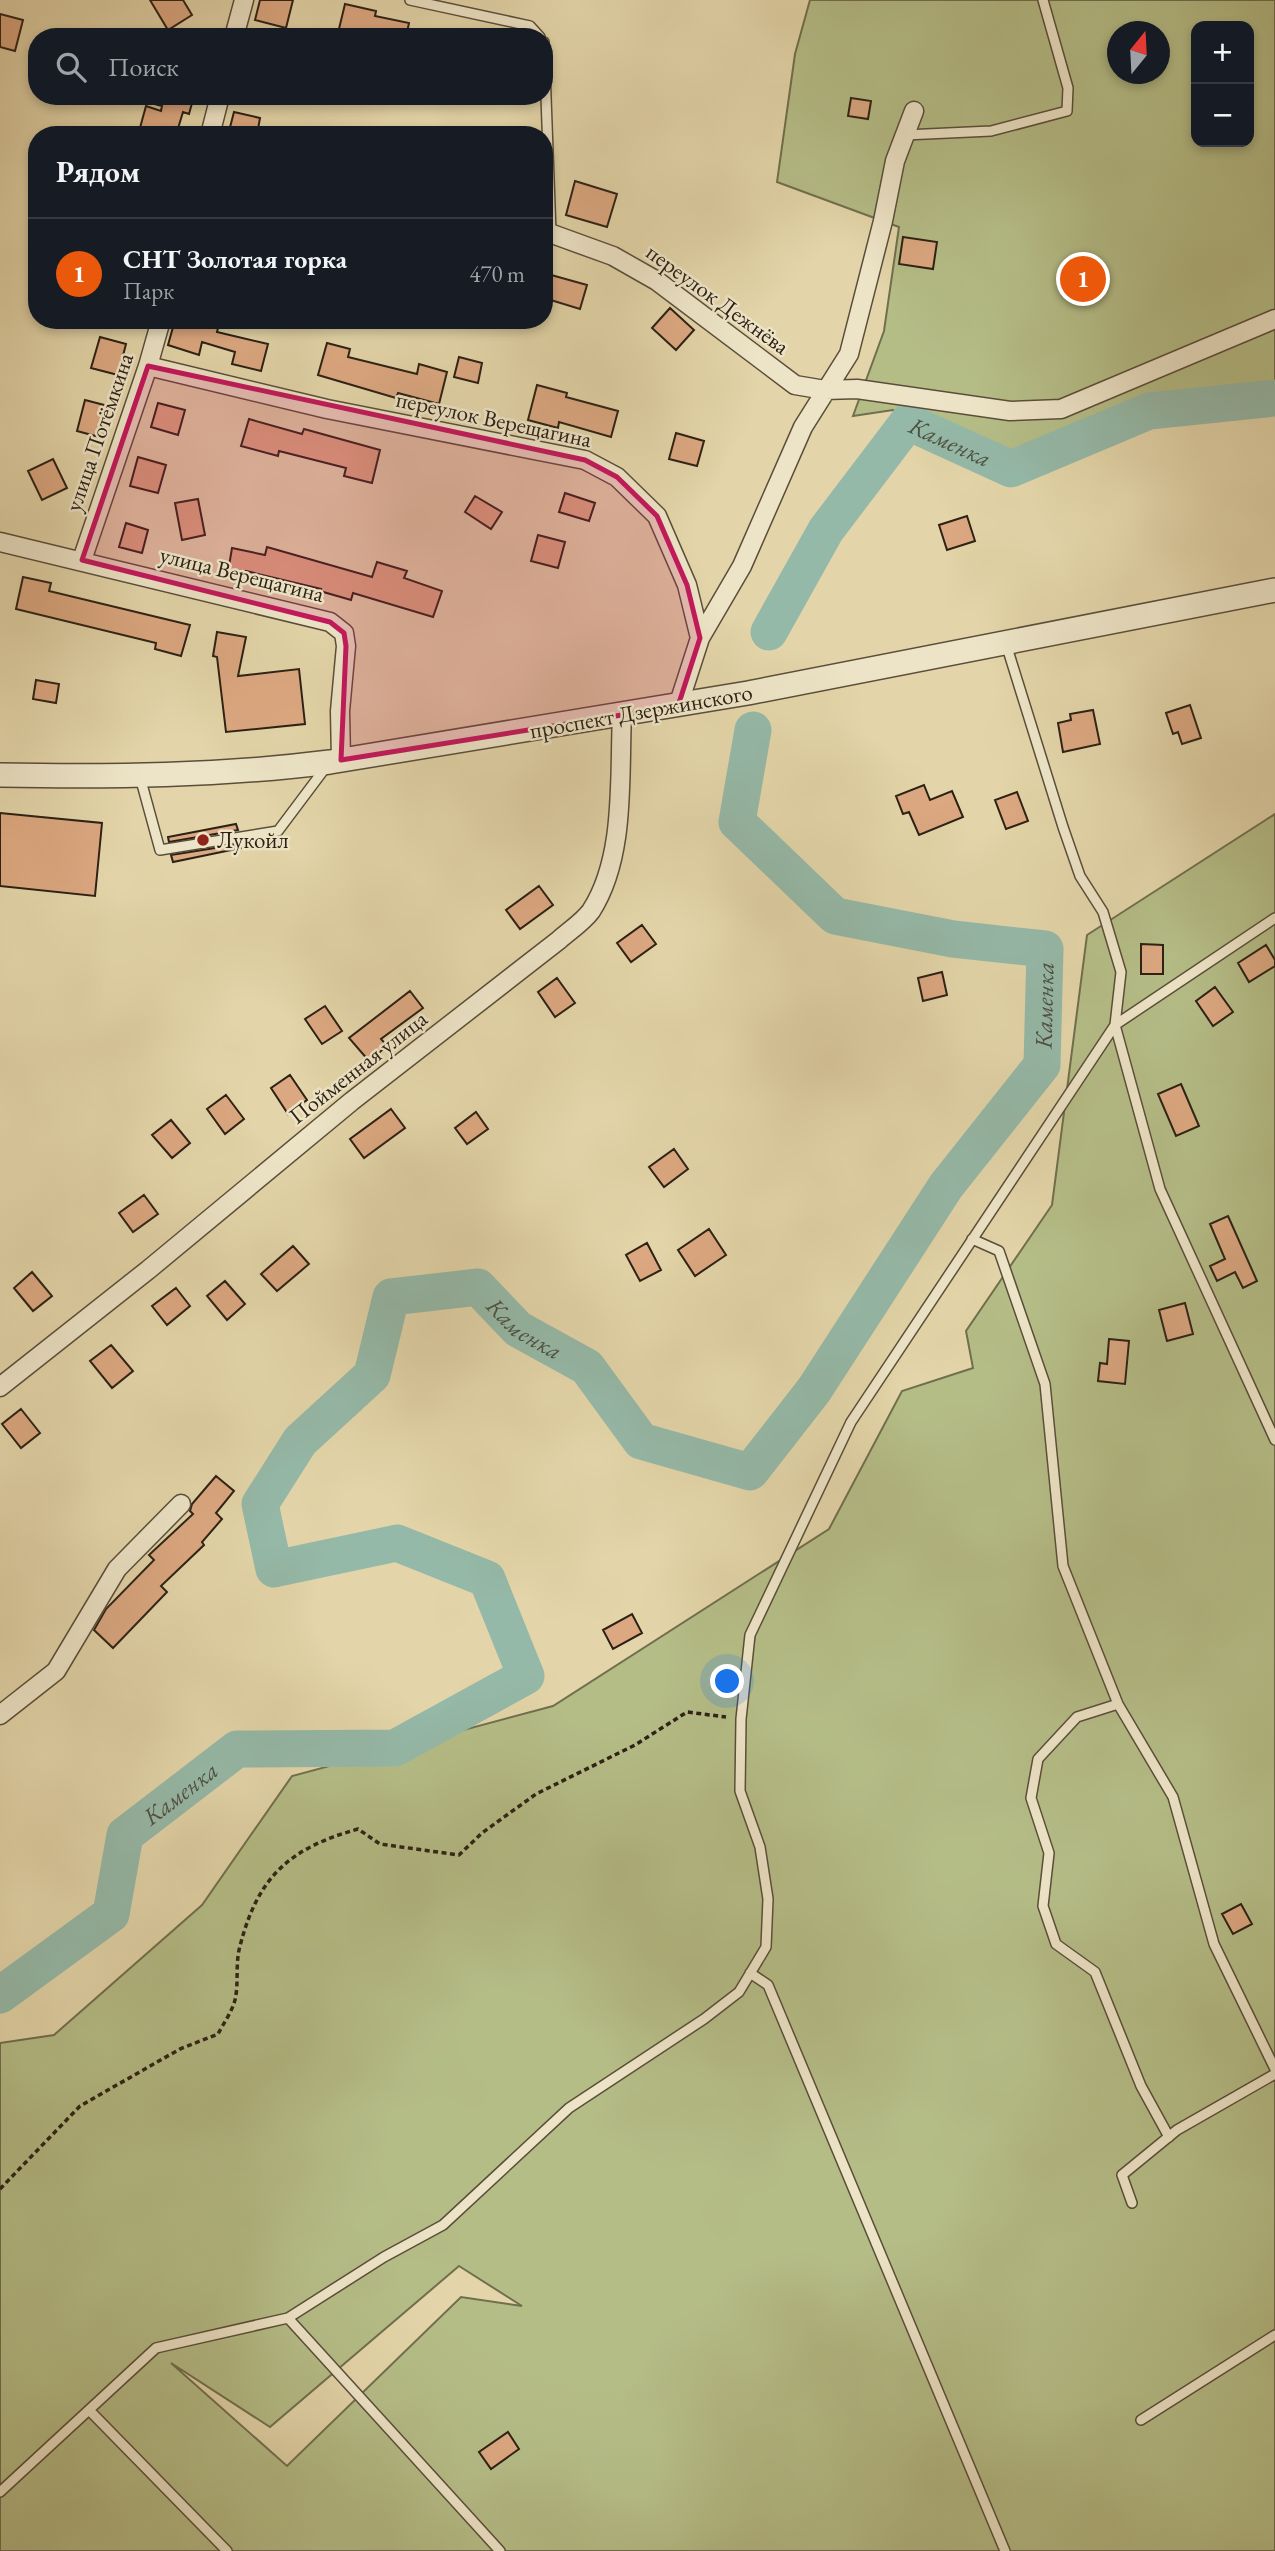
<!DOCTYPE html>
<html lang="ru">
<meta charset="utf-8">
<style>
:root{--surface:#171b24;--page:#242831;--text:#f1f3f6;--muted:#9ea1a6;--line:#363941;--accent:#ea580c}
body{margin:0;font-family:"EB Garamond",serif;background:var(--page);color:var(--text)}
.controls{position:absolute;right:21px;top:21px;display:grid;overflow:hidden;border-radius:14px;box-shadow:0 4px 10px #0003}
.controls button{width:63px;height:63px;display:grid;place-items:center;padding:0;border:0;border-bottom:2px solid var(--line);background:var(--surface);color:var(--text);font:35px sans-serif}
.compass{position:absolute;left:1107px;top:21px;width:63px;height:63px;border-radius:50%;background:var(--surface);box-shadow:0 4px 10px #0003;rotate:18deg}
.you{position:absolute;left:728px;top:1682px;width:24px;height:24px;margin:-18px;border:5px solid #fff;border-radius:50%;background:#1a73e8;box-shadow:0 0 0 10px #1a73e833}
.badge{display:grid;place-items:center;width:46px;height:46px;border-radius:50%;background:var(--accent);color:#fff;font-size:23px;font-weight:700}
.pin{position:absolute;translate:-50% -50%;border:4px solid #fff;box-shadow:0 2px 7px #0006}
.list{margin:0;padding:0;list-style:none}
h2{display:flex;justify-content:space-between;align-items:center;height:91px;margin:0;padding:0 28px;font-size:30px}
h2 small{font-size:23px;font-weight:400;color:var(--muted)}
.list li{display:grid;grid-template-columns:46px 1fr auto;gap:21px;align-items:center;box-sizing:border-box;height:112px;padding:0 28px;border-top:2px solid var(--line)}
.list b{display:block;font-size:26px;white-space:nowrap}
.list p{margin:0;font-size:23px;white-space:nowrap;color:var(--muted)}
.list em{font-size:23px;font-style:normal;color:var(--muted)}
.icon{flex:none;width:38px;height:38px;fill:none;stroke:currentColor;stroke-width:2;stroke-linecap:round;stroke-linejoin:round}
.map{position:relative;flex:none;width:1275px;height:2551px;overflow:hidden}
.search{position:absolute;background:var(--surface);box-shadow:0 4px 10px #0003;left:28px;top:28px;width:525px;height:77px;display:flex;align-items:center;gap:18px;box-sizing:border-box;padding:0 24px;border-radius:28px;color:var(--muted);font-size:26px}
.panel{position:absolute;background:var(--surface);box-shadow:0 4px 10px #0003;left:28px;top:126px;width:525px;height:203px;border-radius:28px}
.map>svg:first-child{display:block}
</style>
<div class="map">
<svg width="1275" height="2551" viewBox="0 0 1275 2551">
<rect width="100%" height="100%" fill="#e3d5a9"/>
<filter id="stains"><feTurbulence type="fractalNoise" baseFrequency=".00286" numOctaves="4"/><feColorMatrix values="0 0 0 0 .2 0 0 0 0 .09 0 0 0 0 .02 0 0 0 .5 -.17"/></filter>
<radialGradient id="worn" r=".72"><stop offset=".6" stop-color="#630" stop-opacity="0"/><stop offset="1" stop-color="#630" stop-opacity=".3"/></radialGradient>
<path fill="#b5bd87" stroke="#706f4e" stroke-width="2" fill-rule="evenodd" d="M810 0H1275V384L1006 473 893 410 853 416 884 331 899 227 777 182 795 54ZM1196 26H1249V142H1196ZM1118 32H1160V74H1118Z
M1275 814V2551H0V2043L54 2035 202 1905 292 1776 553 1706 829 1529 902 1391 973 1368 966 1331 1052 1205 1087 935ZM459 2266 522 2306 461 2297 287 2466 171 2363 270 2427Z"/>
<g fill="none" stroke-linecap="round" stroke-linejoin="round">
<g stroke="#95b9a8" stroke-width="37">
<path id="s1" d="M769 632 826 530 908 422 1011 469 1149 411 1275 398"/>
<path id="s2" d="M0 1995 111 1914 125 1835 237 1749 395 1748 526 1676 487 1579 397 1543 274 1569 260 1504 300 1441 372 1375 391 1297 478 1287 518 1329 587 1367 641 1441 750 1472 814 1390 946 1186 1042 1065 1045 949 953 939 835 916 737 822 753 730"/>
</g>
</g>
<path fill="#dca881" stroke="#2c2115" stroke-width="2" d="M150 0H183L192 15 168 30Z
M260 0H293L286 28 255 20Z
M345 4 376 11 375 16 409 23 406 37H355L338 33Z
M0 14 23 20 15 51 0 47Z
M144 96H194L189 114 183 112 176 135H138L146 106 161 111 162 106 143 101Z
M851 98 871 101 868 119 848 116Z
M234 112 260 118 257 135H228Z
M575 181 617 194 607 227 566 215Z
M903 237 937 242 933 269 899 264Z
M544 273 587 285 580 309 544 298Z
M670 308 694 330 676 350 652 328Z
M175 320H206L219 324 217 332 268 344 261 371 232 364 235 352 202 342 199 355 168 345Z
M100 337 126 344 118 375 91 368Z
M327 343 350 349 348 357 417 374 419 364 447 372 439 404 398 393 396 398 318 375Z
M459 357 482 363 478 383 454 377Z
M537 385 567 393 566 397 618 411 611 437 559 422 558 428 528 420Z
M85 400 112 407 103 438 77 431Z
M158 403 185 410 178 435 151 427Z
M249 419 302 434 304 429 380 450 372 483 344 476 346 468 279 451 278 456 241 446Z
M676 433 704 441 697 466 669 459Z
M138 457 166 465 158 493 130 486Z
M53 459 67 488 42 500 28 471Z
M565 493 595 503 589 521 559 512Z
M475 496 502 512 491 529 465 512Z
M198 499 205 535 182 540 175 503Z
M967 516 975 541 947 550 939 525Z
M126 523 148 530 142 553 119 547Z
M538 535 565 542 558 568 531 561Z
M267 547 372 577 377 562 407 571 404 578 442 591 433 617 353 593 351 600 320 591 321 589 246 571 245 575 228 572 232 548 265 555Z
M23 577 51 583 49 591 190 625 181 656 155 649 156 643 16 609Z
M217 632 246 637 238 676 299 669 305 724 226 732 217 657 213 656Z
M36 680 59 684 56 703 33 699Z
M1190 705 1201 738 1182 744 1178 732 1173 734 1166 713Z
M1093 710 1100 744 1063 752 1058 723 1071 720 1070 714Z
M924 785 930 800 952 791 963 817 919 835 909 812 903 814 896 796Z
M1017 792 1028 821 1006 829 995 800Z
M0 813 102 823 95 896 0 886Z
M236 824 238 830 169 842 168 837Z
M240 844 241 848 173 862 171 855Z
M539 886 553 905 520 929 506 910Z
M642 925 656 944 631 962 617 943Z
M1141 944 1163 945V974H1141Z
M1266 945 1275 960V966L1249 982 1238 963Z
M942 972 947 995 923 1001 918 978Z
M557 978 575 1003 555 1017 538 992Z
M1215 987 1233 1012 1213 1026 1196 1001Z
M410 991 423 1008 381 1039 387 1046 369 1061 349 1038Z
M325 1006 342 1031 322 1044 305 1019Z
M290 1075 307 1100 288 1114 271 1088Z
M1181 1084 1199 1126 1176 1136 1158 1094Z
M226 1095 244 1119 225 1134 207 1109Z
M391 1109 405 1128 364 1158 350 1139Z
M476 1112 488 1129 467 1144 455 1128Z
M171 1120 190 1143 172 1158 152 1135Z
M674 1149 688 1169 664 1187 649 1167Z
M144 1195 158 1214 133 1232 119 1213Z
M1228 1216 1257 1281 1243 1288 1235 1272 1217 1281 1210 1266 1225 1259 1210 1224Z
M709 1229 726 1255 695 1276 678 1250Z
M647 1243 661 1270 640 1281 626 1255Z
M293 1246 309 1264 277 1291 261 1274Z
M32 1272 52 1296 33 1311 14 1288Z
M225 1281 245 1304 227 1320 207 1296Z
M176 1288 190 1306 167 1325 152 1306Z
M1185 1303 1193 1334 1167 1341 1159 1310Z
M1109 1339 1129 1341 1125 1384 1098 1381 1100 1363 1107 1364Z
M111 1345 133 1371 112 1388 90 1361Z
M21 1409 40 1433 21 1448 2 1424Z
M216 1476 234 1491 216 1513 222 1519 202 1542 204 1545 161 1586 167 1592 113 1648 94 1630 106 1609 154 1560 149 1555 193 1514 190 1511 192 1504Z
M632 1614 642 1633 613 1649 603 1630Z
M1241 1904 1252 1924 1233 1934 1222 1914Z
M508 2432 519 2449 491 2469 479 2452Z"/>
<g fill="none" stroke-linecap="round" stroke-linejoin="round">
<g stroke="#5a4e3a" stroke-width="12">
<path id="service" d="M410 0 530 26 540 37
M544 42 551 233
M905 135 991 131 1067 111 1068 88 1043 0
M1006 644 1063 827 1080 876 1103 912 1121 972 1115 1025 1160 1189 1275 1440
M140 777 160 850 278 831 326 767
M972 1239 999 1251 1045 1384 1063 1566 1118 1704 1173 1797 1214 1944 1275 2069
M1118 1704 1077 1717 1038 1759 1031 1798 1049 1853 1043 1906 1056 1944 1095 1972 1141 2086 1169 2137
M750 1973 768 1985 1005 2551
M1132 2203 1122 2175 1177 2130 1275 2074
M288 2318 500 2551
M89 2410 227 2551
M1141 2420 1275 2335
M0 2492 156 2348 288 2318 384 2257 443 2225 569 2108 704 2019 739 1992 766 1947 768 1899 760 1847 740 1791 741 1719 750 1635 851 1422 1115 1025 1275 918"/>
</g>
<g stroke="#5a4e3a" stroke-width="21">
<path id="minor" d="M234 37 244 0
M210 135 220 96
M544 231 613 256 657 281 795 385 825 390 857 389 1010 411 1061 409 1275 319
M148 366 327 409 585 460 617 477 657 516 687 585 700 638 678 706
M0 542 330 622 344 633 346 646 340 711 341 760
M82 560 148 366 161 320
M700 638 742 566 803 427 849 354 883 221 895 161 914 111
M0 1387 148 1270 352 1101 559 940C569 931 583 922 591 911 626 857 619 777 622 715
M0 1715 56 1671 117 1569 181 1504"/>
</g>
<g stroke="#5a4e3a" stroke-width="26">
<path id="tertiary" d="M0 775C111 777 220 776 330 762L748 693 1275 590"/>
</g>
<path stroke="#2c2115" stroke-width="3.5" stroke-dasharray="5 3.5" stroke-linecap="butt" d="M0 2189 80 2106 180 2049 218 2034C223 2024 232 2012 235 2000 239 1983 235 1964 240 1946 258 1876 290 1848 358 1829L380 1844 459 1855 482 1833 536 1794 635 1745 687 1712 726 1717"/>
<use href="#service" stroke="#ede4c7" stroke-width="9"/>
<use href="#minor" stroke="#ede4c7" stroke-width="18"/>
<use href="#tertiary" stroke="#ede4c7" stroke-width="23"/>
</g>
<path fill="#c2185b" fill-opacity="0.2" stroke="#c2185b" stroke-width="5" stroke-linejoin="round" d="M148 366 585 460 617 477 657 516 687 585 700 638 678 706 341 760 346 646 344 633 330 622 82 560Z"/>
<circle fill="#8f2418" stroke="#ede4c7" stroke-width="2.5" cx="203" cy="840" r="7"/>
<g text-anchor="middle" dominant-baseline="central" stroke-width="5" stroke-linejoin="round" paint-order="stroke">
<g font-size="23" fill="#2c2115" stroke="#ede4c7">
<text transform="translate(718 299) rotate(36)">переулок Дежнёва</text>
<text transform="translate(494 419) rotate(12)">переулок Верещагина</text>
<text transform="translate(99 432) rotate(-71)">улица Потёмкина</text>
<text transform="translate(242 574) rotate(14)">улица Верещагина</text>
<text transform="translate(641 711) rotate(-10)">проспект Дзержинского</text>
<text transform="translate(358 1067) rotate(-38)">Пойменная улица</text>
</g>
<g font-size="23" fill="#2c2115" stroke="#ede4c7" text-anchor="start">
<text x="217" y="840">Лукойл</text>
</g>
<g font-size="24" font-style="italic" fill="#4c4f41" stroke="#ede4c7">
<text stroke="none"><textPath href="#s1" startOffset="299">Каменка</textPath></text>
<text stroke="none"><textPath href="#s2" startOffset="2303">Каменка</textPath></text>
<text stroke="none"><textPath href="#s2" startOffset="1463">Каменка</textPath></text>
<text stroke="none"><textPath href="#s2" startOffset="287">Каменка</textPath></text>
</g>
</g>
<rect width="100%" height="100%" filter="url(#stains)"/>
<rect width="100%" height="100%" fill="url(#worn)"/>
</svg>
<div class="controls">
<button>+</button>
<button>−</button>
</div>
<svg class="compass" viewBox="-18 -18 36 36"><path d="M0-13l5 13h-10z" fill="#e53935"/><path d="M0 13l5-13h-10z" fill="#9ea1a6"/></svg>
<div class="you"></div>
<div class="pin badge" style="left:1083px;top:279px">1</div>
<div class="search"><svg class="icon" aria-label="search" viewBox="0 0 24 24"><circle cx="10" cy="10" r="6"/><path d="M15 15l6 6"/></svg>Поиск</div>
<section class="panel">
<h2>Рядом<small></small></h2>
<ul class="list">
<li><span class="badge">1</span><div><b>СНТ Золотая горка</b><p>Парк</p></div><em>470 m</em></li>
</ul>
</section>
</div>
